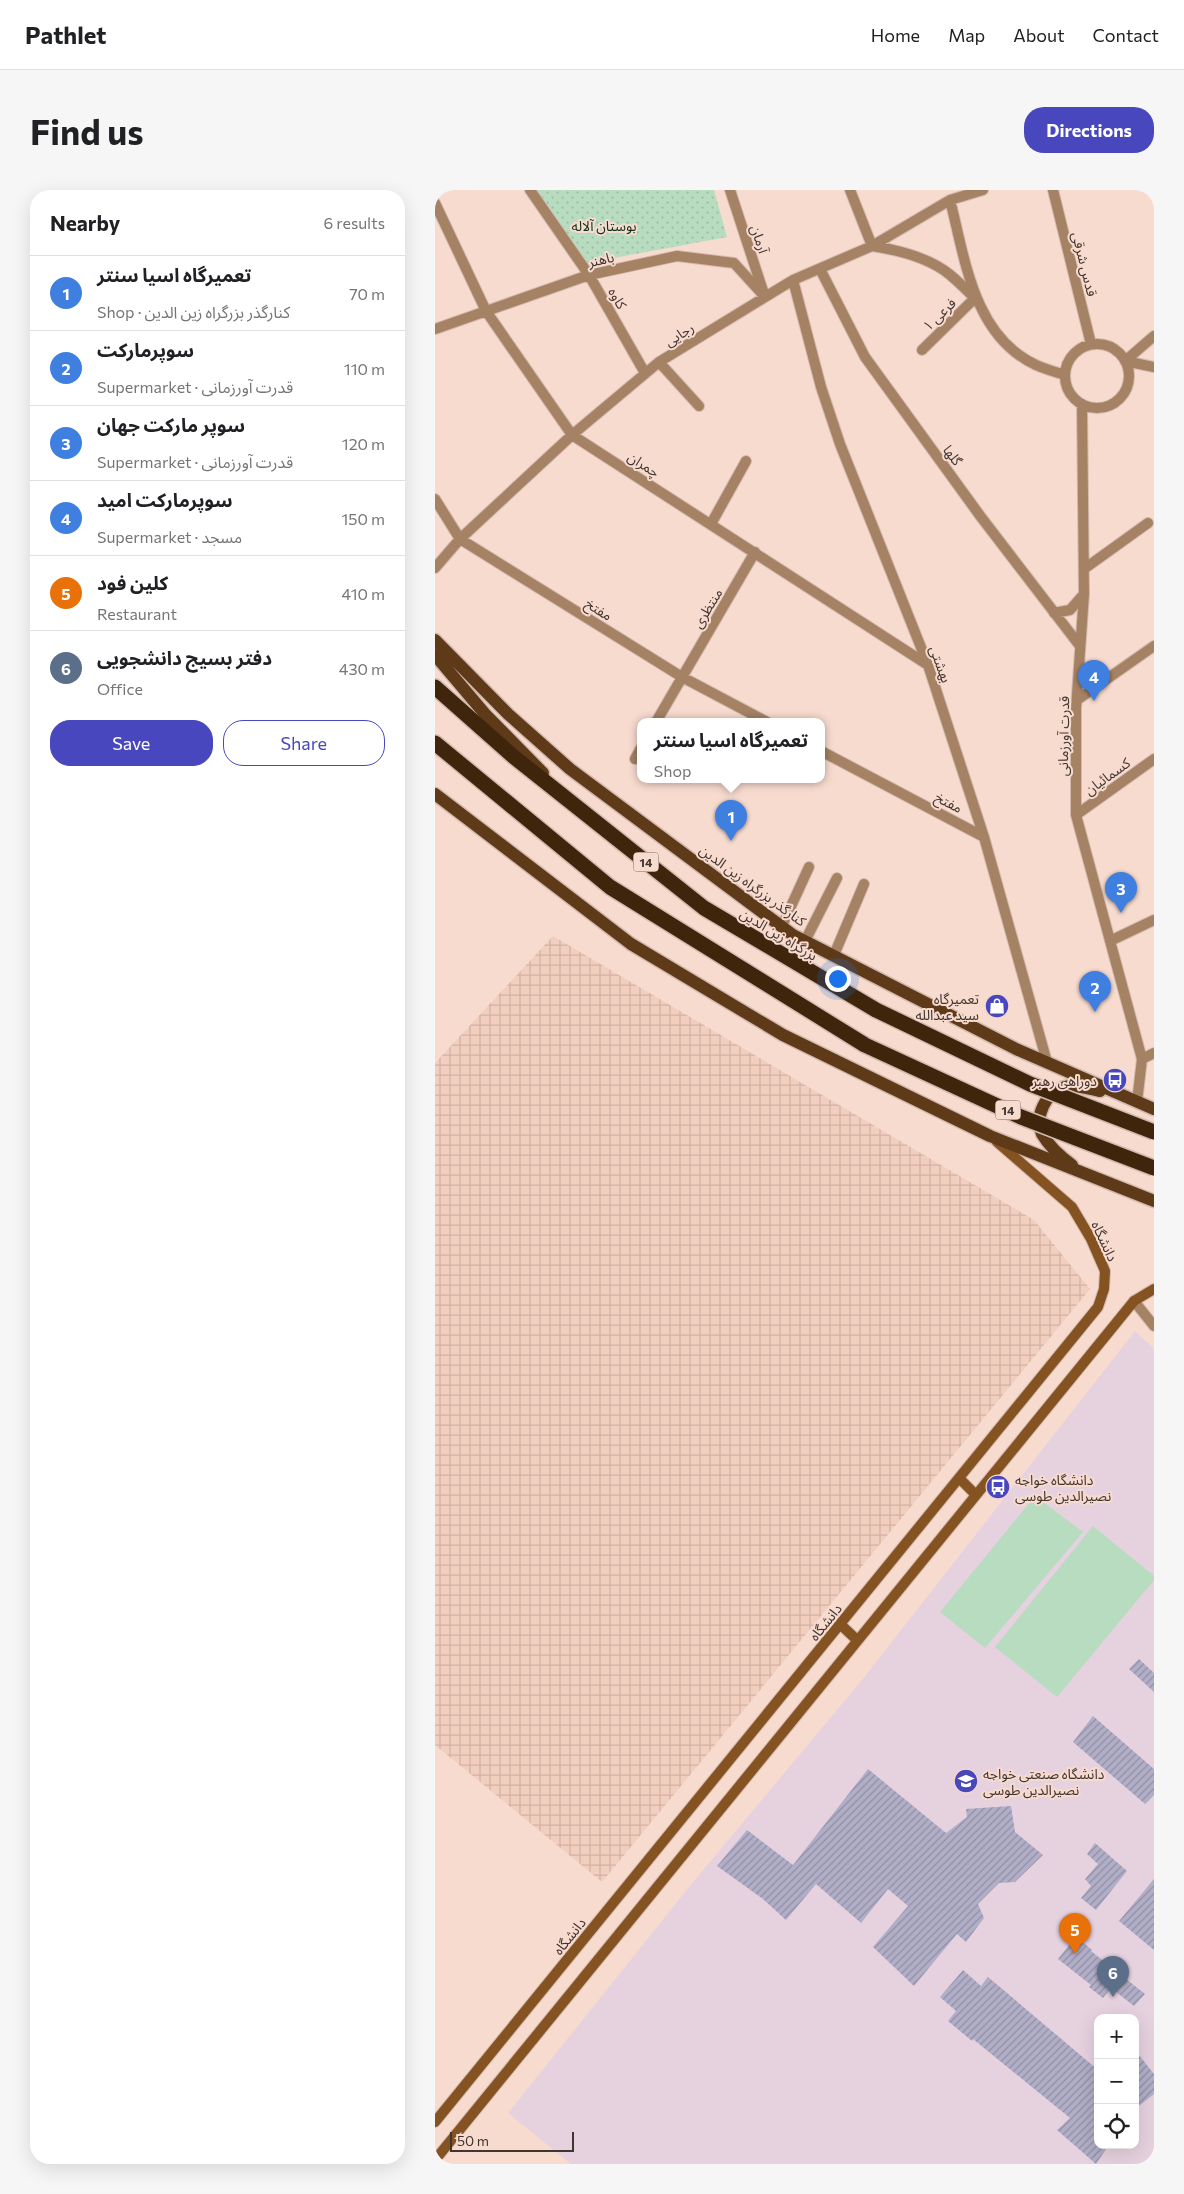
<!DOCTYPE html>
<meta charset="utf-8">
<style>
:root{--surface:#fff;--page:#f6f6f6;--text:#202124;--muted:#757577;--line:#e0e0e0;--accent:#4847bd}
body{margin:0;font-family:Commissioner,"Noto Sans Arabic",sans-serif;background:var(--page);color:var(--text)}
.controls{position:absolute;right:15px;bottom:15px;display:grid;overflow:hidden;border-radius:10px;box-shadow:0 5px 20px #0002}
.controls button{width:45px;height:45px;display:grid;place-items:center;padding:0;border:0;border-bottom:1px solid var(--line);background:var(--surface);color:var(--text);font:25px sans-serif}
.scale{position:absolute;left:15px;bottom:12px;width:124px;box-sizing:border-box;padding-left:5px;border:2px solid #413530;border-top:0;font-size:14px;line-height:18px;white-space:nowrap;color:#413530;-webkit-text-stroke:4px #f8dbcf;paint-order:stroke}
.you{position:absolute;left:402px;top:788px;width:18px;height:18px;margin:-12px;border:4px solid #fff;border-radius:50%;background:#1a73e8;box-shadow:0 0 0 8px #1a73e833}
.badge{display:grid;place-items:center;width:32px;height:32px;border-radius:50%;background:var(--accent);color:#fff;font-size:16px;font-weight:700}
.pin{position:absolute;translate:-50% -41px;filter:drop-shadow(0 1px 2px #0008)}
.pin::after{content:'';position:absolute;top:26px;width:18px;height:15px;background:inherit;clip-path:polygon(0 0,100% 0,50% 100%)}
.popup{position:absolute;left:202px;top:528px;width:188px;height:65px;box-sizing:border-box;display:grid;place-content:center;border-radius:10px;background:var(--surface);filter:drop-shadow(0 1px 4px #0005);font-size:16px;white-space:nowrap;color:var(--muted)}
.popup b{font-size:19px;color:var(--text)}
.popup::after{content:'';position:absolute;left:50%;top:100%;margin-left:-10px;border:10px solid transparent;border-top-color:var(--surface)}
.list{margin:0;padding:0;list-style:none}
h2{display:flex;justify-content:space-between;align-items:center;height:65px;margin:0;padding:0 20px;font-size:21px}
h2 small{font-size:16px;font-weight:400;color:var(--muted)}
.list li{display:grid;grid-template-columns:32px 1fr auto;gap:15px;align-items:center;box-sizing:border-box;height:75px;padding:0 20px;border-top:1px solid var(--line)}
.list b{display:block;font-size:19px;white-space:nowrap}
.list p{margin:0;font-size:16px;white-space:nowrap;color:var(--muted)}
.list em{font-size:16px;font-style:normal;color:var(--muted)}
.actions{display:flex;gap:10px;padding:15px 20px}
.actions a{flex:1;padding:11px 0;border:1px solid var(--accent);border-radius:20px;text-align:center;font-size:18px;color:var(--accent)}
.actions .main{background:var(--accent);color:#fff}
.icon{flex:none;width:28px;height:28px;fill:none;stroke:currentColor;stroke-width:2;stroke-linecap:round;stroke-linejoin:round}
.map{position:relative;flex:none;width:719px;height:1974px;overflow:hidden;border-radius:20px}
header{display:flex;align-items:center;gap:30px;box-sizing:border-box;height:70px;padding:0 25px;background:var(--surface);border-bottom:1px solid var(--line)}
header strong{font-size:24px}
nav{display:flex;gap:28px;margin-inline-start:auto;font-size:18px}
.intro{display:flex;align-items:center;justify-content:space-between;box-sizing:border-box;height:120px;padding:0 30px}
h1{margin:0;font-size:35px}
.button{padding:12px 22px;border-radius:20px;background:var(--accent);color:#fff;font-size:18px;font-weight:700}
main{display:flex;gap:30px;padding:0 30px}
aside{flex:1;background:var(--surface);border-radius:20px;box-shadow:0 5px 20px #0002}
.map>svg:first-child{display:block}
</style>
<header>
<strong>Pathlet</strong>
<nav><a>Home</a><a>Map</a><a>About</a><a>Contact</a></nav>
</header>
<div class="intro"><h1>Find us</h1><a class="button">Directions</a></div>
<main>
<aside>
<h2>Nearby<small>6 results</small></h2>
<ul class="list">
<li><span class="badge" style="background:#3f7fe0">1</span><div><b>تعمیرگاه اسیا سنتر</b><p>Shop · کنارگذر بزرگراه زین الدین</p></div><em>70 m</em></li>
<li><span class="badge" style="background:#3f7fe0">2</span><div><b>سوپرمارکت</b><p>Supermarket · قدرت آورزمانی</p></div><em>110 m</em></li>
<li><span class="badge" style="background:#3f7fe0">3</span><div><b>سوپر مارکت جهان</b><p>Supermarket · قدرت آورزمانی</p></div><em>120 m</em></li>
<li><span class="badge" style="background:#3f7fe0">4</span><div><b>سوپرمارکت امید</b><p>Supermarket · مسجد</p></div><em>150 m</em></li>
<li><span class="badge" style="background:#e8710a">5</span><div><b>کلین فود</b><p>Restaurant</p></div><em>410 m</em></li>
<li><span class="badge" style="background:#5c6f8a">6</span><div><b>دفتر بسیج دانشجویی</b><p>Office</p></div><em>430 m</em></li>
</ul>
<div class="actions"><a class="main">Save</a><a>Share</a></div>
</aside>
<div class="map">
<svg width="719" height="1974" viewBox="0 0 719 1974">
<defs>
<pattern id="industrial-grid" width="8" height="8" patternUnits="userSpaceOnUse" patternTransform="scale(1.25)"><rect width="8" height="8" fill="#f2cebf"/><path d="M0 4h8M4 0v8" fill="none" stroke="#d1b2a4"/></pattern>
<pattern id="park-dots" width="8" height="8" patternUnits="userSpaceOnUse" patternTransform="scale(1.25)"><rect width="8" height="8" fill="#b7dcc0"/><path d="M2 2h.1M6 6h.1" fill="none" stroke="#9fbda5" stroke-width="1.8" stroke-linecap="round"/></pattern>
<pattern id="building-hatch" width="6" height="6" patternUnits="userSpaceOnUse" patternTransform="scale(1.25)"><rect width="6" height="6" fill="#b1aec8"/><path d="M-1 1l2-2M0 6l6-6M5 7l2-2" fill="none" stroke="#928ea3"/></pattern>
</defs>
<rect width="100%" height="100%" fill="#f8dbcf"/>
<path fill="url(#industrial-grid)" d="M118 746 599 1030 655 1099 167 1692 0 1555V873Z"/>
<path fill="#e6d1df" fill-rule="evenodd" d="M700 1141 717 1157 719 1161V1974H136L73 1923 258 1692 427 1490ZM663 1828H700V1955H663Z"/>
<path fill="#b7dcc0" d="M600 1306 648 1342 550 1458 505 1422Z
M658 1336 719 1386V1390L622 1507 560 1457Z"/>
<path fill="url(#park-dots)" d="M102 0H279L292 47 152 73Z"/>
<path fill="url(#building-hatch)" d="M704 1469 719 1483V1502L694 1479Z
M658 1526 719 1579V1605L710 1614 638 1552Z
M433 1579 511 1643 532 1627 531 1619 576 1616 580 1642 608 1665 580 1692 564 1693 543 1714 549 1728 531 1752 522 1744 479 1796 438 1757 473 1716 453 1699 426 1733 381 1694 351 1730 328 1709 282 1676 312 1640 358 1675Z
M660 1653 692 1681 661 1720 646 1708 656 1696 650 1689 663 1674 652 1664Z
M719 1689V1760L684 1731Z
M641 1746 657 1760 656 1761 710 1804 699 1816 676 1798 668 1808 654 1797 656 1795 623 1769Z
M528 1780 546 1796 553 1787 663 1880V1955H674L661 1974 622 1940 635 1928 538 1849 537 1851 513 1831 521 1821 505 1807Z
M700 1860 719 1884V1904L700 1919Z"/>
<g fill="none" stroke-linecap="round" stroke-linejoin="round">
<g stroke="#d3baaf" stroke-width="12">
<path id="street" d="M95 0 154 85 210 183
M295 0 329 104
M415 0 437 56C463 60 493 67 514 84 523 91 531 100 540 108L487 160
M618 0 656 154
M515 10C530 68 538 146 601 175 610 179 620 182 630 185
M0 13 51 121 137 245 493 475
M385 79 430 167 546 327 645 456
M358 90 386 197 405 254 493 475 549 647 612 872
M0 139 154 85 242 66 299 73 330 107
M630 186a32 32 0 1 1 64 0a32 32 0 1 1-64 0Z
M690 171 719 146
M690 171 719 177
M224 172 264 216
M647 214 649 404 641 519V625L707 869 702 912
M0 309 25 349 247 487 332 532
M276 334 311 271
M0 378 25 349 137 245 224 172 358 90 437 56 515 10 548 0
M649 379 713 333
M619 423 635 420 649 404
M642 510 719 456
M221 532 320 362
M386 561 549 647
M200 569 206 558
M641 625 719 569
M347 736 374 677
M370 751 402 688
M675 751 719 730
M399 765 429 694
M707 869 719 863
M699 1111 719 1136"/>
</g>
<g stroke="#d3baaf" stroke-width="12">
<path id="secondary" d="M524 1288 541 1305
M406 1435 422 1450
M0 1932 663 1117 669 1099 670 1081 656 1049 637 1017 562 952
M0 1970 699 1111 719 1099"/>
</g>
<g stroke="#d3baaf" stroke-width="15">
<path id="primary" d="M0 450 73 524 135 579 358 745 581 859 719 919
M0 465 50 524 108 583
M0 604 196 754 348 845 555 946 719 1011
M637 975C626 967 614 956 607 944 599 926 611 902 630 897 640 894 655 899 665 901"/>
</g>
<g stroke="#d3baaf" stroke-width="18">
<path id="highway" d="M0 497 79 567 269 718 441 820
M0 553 175 697 430 855"/>
</g>
<use href="#street" stroke="#a58264" stroke-width="10"/>
<use href="#secondary" stroke="#855322" stroke-width="10"/>
<use href="#primary" stroke="#5e3a19" stroke-width="12"/>
<use href="#highway" stroke="#3f250c" stroke-width="15"/>
<g stroke="#d3baaf" stroke-width="18" stroke-linecap="butt">
<path id="highway-bridge" d="M441 820 595 894 719 942
M430 855 586 927 719 978"/>
</g>
<use href="#highway-bridge" stroke="#3f250c" stroke-width="15"/>
</g>
<defs>
<g id="shop-disc" transform="scale(1.25)"><circle r="9.5" fill="#4847bd" stroke="#f8dbcf"/><path d="M-5-2.5h2.3a2.7 3.5 0 0 1 5.4 0H5L5.5 6h-11ZM-1.5-2.5h3a1.5 2.3 0 0 0-3 0Z" fill="#fff"/></g>
<g id="bus-disc" transform="scale(1.25)"><circle r="9.5" fill="#4847bd" stroke="#f8dbcf"/><path d="M-5-6H5V4H4V6H2V4H-2V6H-4V4H-5ZM-3.5-4V0h7V-4ZM-3.5 1.2v1.5H-2V1.2ZM2 1.2v1.5H3.5V1.2Z" fill="#fff"/></g>
<g id="university-disc" transform="scale(1.25)"><circle r="9.5" fill="#4847bd" stroke="#f8dbcf"/><path d="M0-5L7-2L0 1L-7-2ZM-4 1L0 2.5L4 1V4Q0 6-4 4Z" fill="#fff"/></g>
</defs>
<g fill-rule="evenodd">
<use href="#shop-disc" x="562" y="816"/>
<use href="#bus-disc" x="680" y="890"/>
<use href="#bus-disc" x="563" y="1297"/>
<use href="#university-disc" x="531" y="1591"/>
</g>
<g text-anchor="middle" dominant-baseline="central" stroke-width="4" stroke-linejoin="round" paint-order="stroke">
<g fill="#f8dbcf" stroke="#786760" stroke-width="1">
<rect x="198.5" y="662.5" width="25" height="19" rx="4"/>
<rect x="560.5" y="910.5" width="25" height="19" rx="4"/>
</g>
<g font-size="12" font-weight="bold" fill="#413530">
<text x="211" y="672">14</text>
<text x="573" y="920">14</text>
</g>
<g font-size="14" fill="#0c341b" stroke="#f8dbcf">
<text x="169" y="35">بوستان آلاله</text>
</g>
<g font-size="14" fill="#413530" stroke="#f8dbcf">
<text transform="translate(325 49) rotate(72)">آرمان</text>
<text transform="translate(166 69) rotate(-13)">باهنر</text>
<text transform="translate(650 74) rotate(76)">قدس شرقی</text>
<text transform="translate(183 108) rotate(60)">کاوه</text>
<text transform="translate(504 124) rotate(-44)">فرعی ۱</text>
<text transform="translate(244 144) rotate(-32)">رجایی</text>
<text transform="translate(518 265) rotate(54)">گلها</text>
<text transform="translate(209 274) rotate(33)">چمران</text>
<text transform="translate(272 418) rotate(-59)">منتظری</text>
<text transform="translate(164 419) rotate(32)">مفتخ</text>
<text transform="translate(506 474) rotate(70)">بهشتی</text>
<text transform="translate(628 546) rotate(-89)">قدرت آورزمانی</text>
<text transform="translate(672 586) rotate(-36)">کسمائیان</text>
<text transform="translate(514 612) rotate(28)">مفتخ</text>
<text transform="translate(318 695) rotate(36)">کنارگذر بزرگراه زین الدین</text>
<text transform="translate(344 744) rotate(31)">بزرگراه زین الدین</text>
<text transform="translate(670 1051) rotate(65)">دانشگاه</text>
<text transform="translate(390 1432) rotate(-51)">دانشگاه</text>
<text transform="translate(134 1746) rotate(-51)">دانشگاه</text>
</g>
<g font-size="14" fill="#413530" stroke="#f8dbcf" text-anchor="end">
<text x="544" y="808">تعمیرگاه<tspan x="544" dy="16">سید عبدالله</tspan></text>
<text x="662" y="890">دوراهی رهبر</text>
<text x="580" y="1289" text-anchor="start">دانشگاه خواجه<tspan x="580" dy="16">نصیرالدین طوسی</tspan></text>
<text x="548" y="1583" text-anchor="start">دانشگاه صنعتی خواجه<tspan x="548" dy="16">نصیرالدین طوسی</tspan></text>
</g>
</g>
</svg>
<div class="controls">
<button>+</button>
<button>−</button>
<button><svg class="icon" aria-label="locate" viewBox="0 0 24 24"><circle cx="12" cy="12" r="6"/><path d="M12 2v4M12 18v4M2 12h4M18 12h4"/></svg></button>
</div>
<div class="scale">50 m</div>
<div class="you"></div>
<div class="pin badge" style="left:296px;top:651px;background:#3f7fe0">1</div>
<div class="popup"><b>تعمیرگاه اسیا سنتر</b>Shop</div>
<div class="pin badge" style="left:660px;top:822px;background:#3f7fe0">2</div>
<div class="pin badge" style="left:686px;top:723px;background:#3f7fe0">3</div>
<div class="pin badge" style="left:659px;top:511px;background:#3f7fe0">4</div>
<div class="pin badge" style="left:640px;top:1764px;background:#e8710a">5</div>
<div class="pin badge" style="left:678px;top:1807px;background:#5c6f8a">6</div>
</div>
</main>
